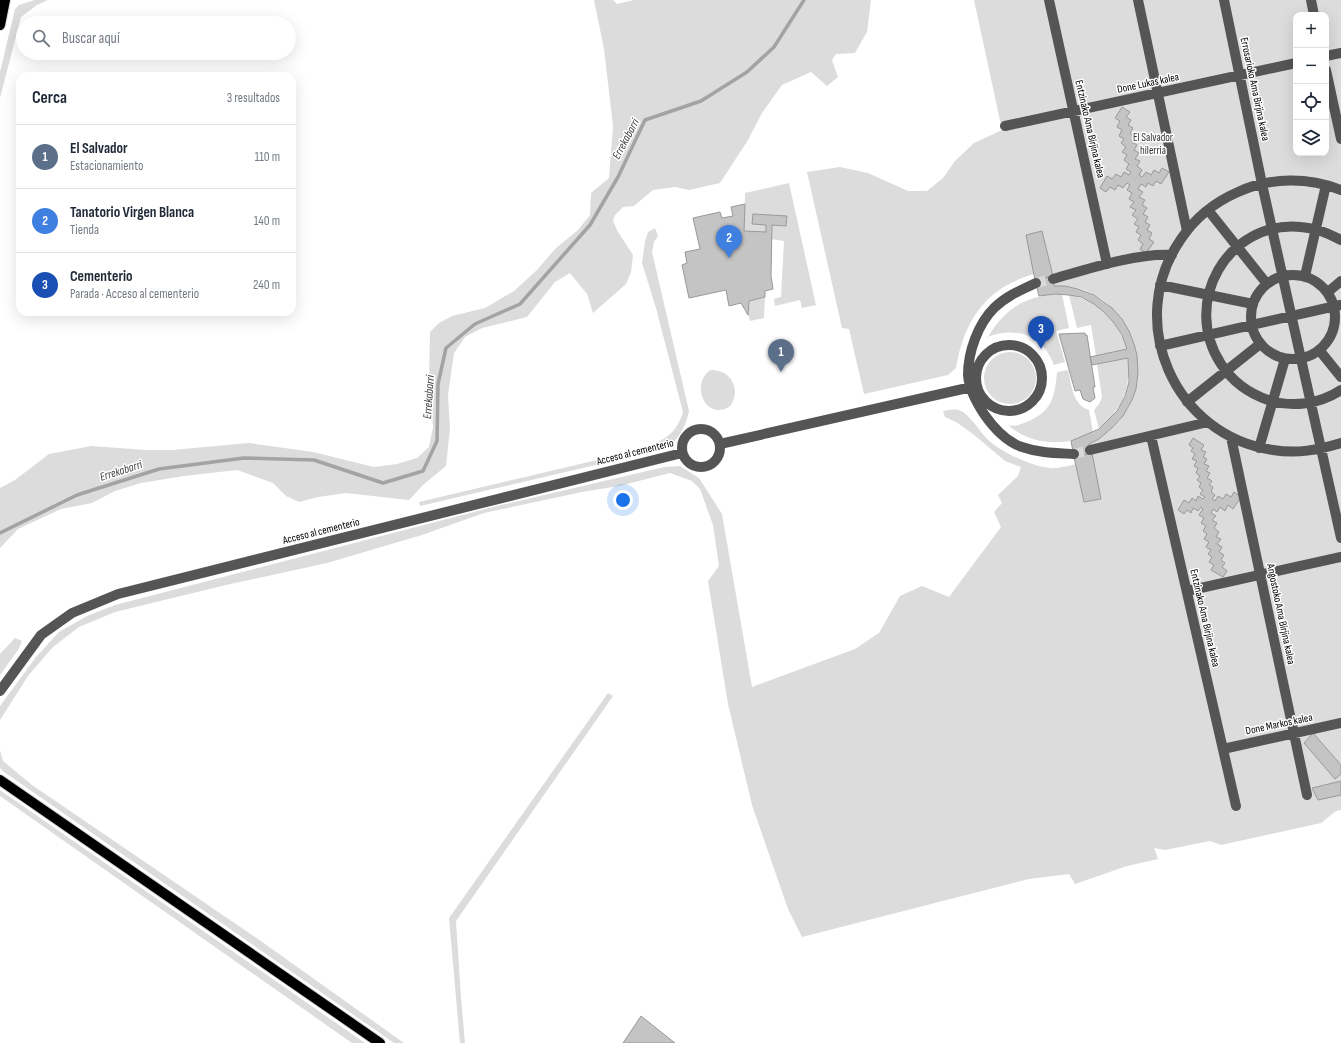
<!DOCTYPE html>
<html lang="es">
<meta charset="utf-8">
<style>
:root{--surface:#fff;--page:#f6f6f7;--text:#1f2937;--muted:#747a83;--line:#e0e1e3;--accent:#000}
body{margin:0;font-family:"Sofia Sans Condensed",sans-serif;background:var(--page);color:var(--text)}
.controls{position:absolute;right:12px;top:12px;display:grid;overflow:hidden;border-radius:8px;box-shadow:0 4px 16px #0002}
.controls button{width:36px;height:36px;display:grid;place-items:center;padding:0;border:0;border-bottom:1px solid var(--line);background:var(--surface);color:var(--text);font:20px sans-serif}
.you{position:absolute;left:623px;top:500px;width:14px;height:14px;margin:-10px;border:3px solid #fff;border-radius:50%;background:#1a73e8;box-shadow:0 0 0 6px #1a73e833}
.badge{display:grid;place-items:center;width:26px;height:26px;border-radius:50%;background:var(--accent);color:#fff;font-size:13px;font-weight:700}
.pin{position:absolute;translate:-50% -33px;filter:drop-shadow(0 1px 2px #0008)}
.pin::after{content:'';position:absolute;top:21px;width:14px;height:12px;background:inherit;clip-path:polygon(0 0,100% 0,50% 100%)}
.list{margin:0;padding:0;list-style:none}
h2{display:flex;justify-content:space-between;align-items:center;height:52px;margin:0;padding:0 16px;font-size:17px}
h2 small{font-size:13px;font-weight:400;color:var(--muted)}
.list li{display:grid;grid-template-columns:26px 1fr auto;gap:12px;align-items:center;box-sizing:border-box;height:64px;padding:0 16px;border-top:1px solid var(--line)}
.list b{display:block;font-size:15px;white-space:nowrap}
.list p{margin:0;font-size:13px;white-space:nowrap;color:var(--muted)}
.list em{font-size:13px;font-style:normal;color:var(--muted)}
.icon{flex:none;width:22px;height:22px;fill:none;stroke:currentColor;stroke-width:2;stroke-linecap:round;stroke-linejoin:round}
.map{position:relative;flex:none;width:1341px;height:1043px;overflow:hidden}
.search{position:absolute;background:var(--surface);box-shadow:0 4px 16px #0002;left:16px;top:16px;width:280px;height:44px;display:flex;align-items:center;gap:10px;box-sizing:border-box;padding:0 14px;border-radius:22px;color:var(--muted);font-size:15px}
.panel{position:absolute;background:var(--surface);box-shadow:0 4px 16px #0002;left:16px;top:72px;width:280px;height:244px;border-radius:12px}
.map>svg:first-child{display:block}
</style>
<div class="map">
<svg width="1341" height="1043" viewBox="0 0 1341 1043">
<rect width="100%" height="100%" fill="#fff"/>
<path fill="#dcdcdc" fill-rule="evenodd" d="M35 0H48L37 5 21 17 0 98V72L15 9 19 5Z
M594 0H613L617 4 634 0H871L867 32 855 53 836 54 832 60 838 77 827 86 811 72 782 85 762 113 748 140 720 183 689 190 675 187 653 190 634 206 623 207 615 215 613 221 618 232 633 255 631 272 626 284 593 313 587 294 570 273 555 282 527 317 482 328 465 337 454 353 448 395 450 429 446 466 423 485 409 500 346 493 318 497 299 502 286 496 273 483 237 470 184 476 141 483 115 491 92 503 61 509 18 529 0 548V488L15 480 49 454 91 446 146 450H172L249 443 313 452 374 467 397 464 417 458 429 447 433 427 429 381 430 332 439 323 452 316 485 308 514 291 537 270 555 249 578 230 590 215 591 193 609 178 613 126 604 49Z
M974 0H1341V810L1336 811 1321 823 1221 845 1210 841 1165 850 1154 848 1158 859 1127 866 1075 884 1069 874 1029 879 802 937 788 909 752 805 728 704 708 581 719 566 713 525 700 489 692 481 670 473 619 486 582 492 484 513 422 535 327 563 226 585 115 612 79 627 53 647 28 676 0 720V706L36 657 59 632 87 616 115 605 497 506 664 467 680 466 699 478 722 514 752 687 855 649 879 633 900 596 922 586 949 597 1001 527 994 512 1002 503 998 495 1018 476 1021 467 1005 461 973 434 956 422 945 417 943 411C949 410 955 408 961 411 969 414 981 433 988 440 1003 453 1029 465 1049 468 1057 469 1068 466 1076 464L1073 449C1092 443 1111 434 1123 416 1156 371 1131 302 1077 288 1063 285 1050 287 1037 288L1034 274C985 288 964 321 956 368L948 375 864 394 849 329 842 328 807 172 840 167 868 173 908 191H927L943 178 955 161 974 143 1002 130ZM1296 15H1326V153H1296Z
M789 183 816 305 802 308 800 300 775 306 774 299 781 297 784 241 771 239 772 225 786 226 787 216 753 214 752 224 766 225V232L744 231 745 193Z
M655 228 658 236 654 242 652 252 689 411C686 426 678 442 664 449L420 506 419 502 644 449C664 439 676 435 683 412L656 308 642 263 645 241 648 232Z
M1055 294H1062L1069 328 1056 331 1065 362 1054 365C1051 358 1048 352 1043 346 1030 331 1005 329 988 337 1005 309 1022 298 1055 294Z
M1069 295C1099 301 1117 320 1127 349L1096 356 1091 325 1077 328Z
M765 297 764 318 750 321 748 315 749 301Z
M984 378a26 26 0 1 1 52 0a26 26 0 1 1-52 0Z
M1128 358C1131 389 1122 409 1099 429L1094 410 1099 404 1102 397 1097 364Z
M711 370C725 370 735 379 735 393 734 399 732 406 727 408 703 419 691 381 711 370Z
M1068 370C1072 386 1072 404 1089 410L1093 432C1086 435 1078 440 1070 441 1048 445 1025 440 1008 425 1015 427 1022 424 1029 421 1052 411 1055 396 1057 372Z
M15 638 22 641 18 650 0 675V654Z
M608 693 613 696 456 921 461 998 465 1043H460L449 918Z
M0 750 3 761 32 785 258 939 404 1043H394L4 772 0 768Z
M0 790 365 1043H352L0 796Z"/>
<g fill="none" stroke-linecap="round" stroke-linejoin="round">
<path stroke="#a3a3a3" stroke-width="3.5" d="M0 533 77 495 159 469 244 458 314 460 383 483 423 471 437 441 438 384 446 348 475 324 520 304 590 225 618 177 645 120 701 101 747 72 774 47 804 0"/>
</g>
<path fill="#c4c4c4" stroke="#999" d="M1122 107 1130 112 1126 117 1131 120 1128 125 1133 128 1130 133 1135 137 1132 142 1137 145 1134 150 1139 153 1135 159 1140 161 1137 166 1142 170 1139 175 1142 177 1146 172 1151 175 1154 170 1159 173 1162 168 1169 172 1161 184 1156 181 1153 186 1148 183 1146 187 1141 184 1138 189 1143 192 1139 197 1145 200 1142 205 1147 208 1143 214 1148 217 1145 222 1150 225 1147 230 1152 233 1149 239 1154 242 1146 253 1140 249 1143 244 1138 240 1141 235 1136 232 1139 227 1134 224 1138 219 1132 215 1136 210 1130 207 1134 202 1129 199 1132 193 1127 190 1130 185 1127 183 1123 188 1118 185 1115 190 1110 187 1106 192 1100 188 1107 176 1112 179 1116 174 1121 177 1124 172 1129 175 1131 172 1126 169 1129 164 1124 160 1127 155 1122 152 1126 147 1121 143 1124 139 1119 136 1122 130 1117 127 1120 121 1115 118Z
M745 204 744 231 766 232V225L752 224 753 214 787 216 786 226 772 225 771 276 773 289 765 291V297L749 301 748 315 741 303 729 306 726 290 689 298 682 265 687 263 685 252 700 249 693 218 720 212 722 218 733 216 731 207Z
M1042 231 1053 276 1035 280 1026 235Z
M1053 276 1054 286H1065L1078 289 1094 295 1112 308 1122 319 1129 331 1134 344 1137 355 1138 372 1136 389 1132 400 1123 416 1113 427 1099 439 1089 444 1091 453 1074 457 1071 441 1099 429 1117 411 1125 396 1129 382 1128 358 1092 365 1090 357 1127 349 1122 335 1114 323 1104 312 1094 304 1081 297 1069 295 1055 294 1039 296 1035 280Z
M1085 333V335H1087L1095 387H1093L1095 398 1090 402 1083 399 1080 390 1075 391 1059 334Z
M1193 438 1204 445 1201 450 1206 452 1203 457 1207 459 1204 464 1209 466 1206 471 1210 473 1207 478 1212 481 1209 485 1213 487 1211 492 1215 495 1212 499 1215 501 1218 496 1223 499 1226 494 1231 497 1234 492 1241 497 1233 509 1228 505 1225 511 1220 507 1217 512 1213 509 1211 513 1216 516 1212 520 1217 523 1214 528 1219 532 1216 537 1221 539 1217 544 1222 547 1219 552 1224 555 1221 560 1225 563 1222 567 1227 571 1223 577 1211 570 1214 565 1209 562 1212 557 1208 554 1211 550 1206 547 1209 542 1204 539 1207 534 1203 531 1206 526 1201 523 1204 518 1199 515 1203 509 1201 507 1198 511 1193 508 1191 513 1187 510 1184 514 1178 510 1184 500 1189 503 1192 498 1196 501 1198 496 1203 499 1205 497 1200 494 1203 490 1199 487 1201 483 1197 480 1200 476 1196 473 1198 468 1194 466 1197 461 1192 459 1195 454 1191 451 1193 448 1189 445Z
M1092 453 1101 499 1084 502 1074 457Z
M1313 733 1341 765V774L1335 779 1304 743Z
M1341 781V795L1318 800 1312 788Z
M641 1016 675 1043H623Z"/>
<g fill="none" stroke-linecap="round" stroke-linejoin="round">
<path stroke="#d9d9d9" stroke-width="10" stroke-dasharray="10 5" stroke-linecap="butt" d="M1036 283 1053 279
M1074 454 1090 450"/>
<g stroke="#dbdbdb" stroke-width="12">
<path id="major" d="M0 25 5 0
M0 780 380 1043"/>
</g>
<path stroke="#555" stroke-width="10" d="M1049 0 1107 264
M1138 0 1187 231
M1224 0 1262 184 1341 538
M1311 0 1314 15
M1326 56 1341 53
M1326 70 1341 139
M1005 126 1296 63
M1341 190C1308 177 1271 177 1238 192 1215 202 1195 218 1181 239 1124 321 1174 436 1273 450 1297 454 1318 450 1341 443
M1208 210 1267 284
M1341 240C1328 233 1316 228 1301 227 1227 220 1181 303 1221 364 1232 381 1248 393 1268 400 1292 408 1320 404 1341 390
M1251 317a42 42 0 1 1 84 0a42 42 0 1 1-84 0Z
M1305 276 1326 185
M1053 279C1088 269 1136 253 1172 255
M1036 283C1021 290 1006 296 994 308 978 324 968 352 968 375 969 389 976 402 984 414 993 427 1007 442 1022 447 1039 453 1056 453 1074 454
M1160 285 1253 304
M1328 292 1341 281
M976 378a33 33 0 1 1 66 0a33 33 0 1 1-66 0Z
M1160 346 1340 305
M1320 351 1341 377
M1187 402 1260 344
M682 448a19 19 0 1 1 38 0a19 19 0 1 1-38 0Z
M1151 436 1236 806
M1231 437 1307 795
M720 444 976 386
M1259 448 1285 359
M1090 450 1208 422
M1187 591 1341 557
M0 691 41 635 72 613 118 594 682 453
M1223 749 1341 723"/>
<use href="#major" stroke="#000" stroke-width="10"/>
</g>
<g text-anchor="middle" dominant-baseline="central" stroke-width="3" stroke-linejoin="round" paint-order="stroke">
<g font-size="11" fill="#000" stroke="#fff">
<text transform="translate(1148 83) rotate(-12)">Done Lukas kalea</text>
<text transform="translate(1255 89) rotate(78)">Errosarioko Ama Birjina kalea</text>
<text transform="translate(1090 129) rotate(77)">Entzinako Ama Birjina kalea</text>
<text transform="translate(635 452) rotate(-14)">Acceso al cementerio</text>
<text transform="translate(321 531) rotate(-14)">Acceso al cementerio</text>
<text transform="translate(1281 614) rotate(78)">Angostoko Ama Birjina kalea</text>
<text transform="translate(1205 618) rotate(77)">Entzinako Ama Birjina kalea</text>
<text transform="translate(1279 724) rotate(-12)">Done Markos kalea</text>
</g>
<g font-size="11" fill="#333" stroke="#fff">
<text x="1153" y="137">El Salvador<tspan x="1153" dy="13">hilerria</tspan></text>
</g>
<g font-size="12" font-style="italic" fill="#444" stroke="#fff">
<text transform="translate(626 139) rotate(-62)">Errekabarri</text>
<text transform="translate(429 397) rotate(-86)">Errekabarri</text>
<text transform="translate(121 471) rotate(-18)">Errekabarri</text>
</g>
</g>
</svg>
<div class="controls">
<button>+</button>
<button>−</button>
<button><svg class="icon" aria-label="locate" viewBox="0 0 24 24"><circle cx="12" cy="12" r="6"/><path d="M12 2v4M12 18v4M2 12h4M18 12h4"/></svg></button>
<button><svg class="icon" aria-label="layers" viewBox="0 0 24 24"><path d="M12 4l9 5-9 5-9-5zM3 14l9 5 9-5"/></svg></button>
</div>
<div class="you"></div>
<div class="pin badge" style="left:781px;top:372px;background:#5c6f8a">1</div>
<div class="pin badge" style="left:729px;top:258px;background:#3f7fe0">2</div>
<div class="pin badge" style="left:1041px;top:349px;background:#1a4fb4">3</div>
<div class="search"><svg class="icon" aria-label="search" viewBox="0 0 24 24"><circle cx="10" cy="10" r="6"/><path d="M15 15l6 6"/></svg>Buscar aquí</div>
<section class="panel">
<h2>Cerca<small>3 resultados</small></h2>
<ul class="list">
<li><span class="badge" style="background:#5c6f8a">1</span><div><b>El Salvador</b><p>Estacionamiento</p></div><em>110 m</em></li>
<li><span class="badge" style="background:#3f7fe0">2</span><div><b>Tanatorio Virgen Blanca</b><p>Tienda</p></div><em>140 m</em></li>
<li><span class="badge" style="background:#1a4fb4">3</span><div><b>Cementerio</b><p>Parada · Acceso al cementerio</p></div><em>240 m</em></li>
</ul>
</section>
</div>
